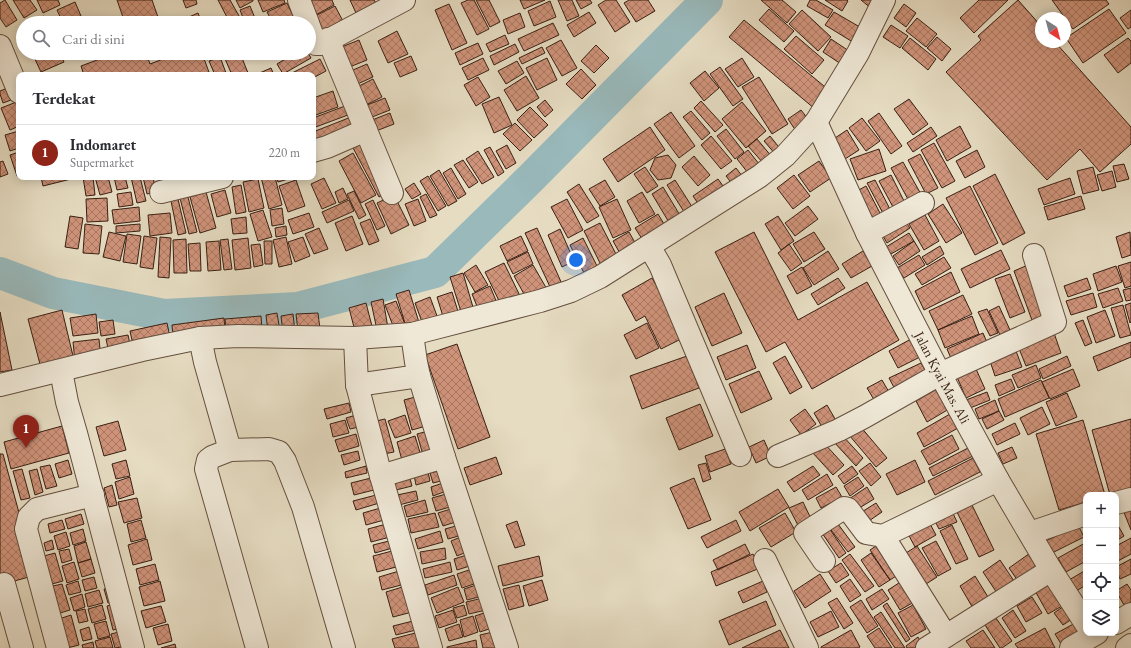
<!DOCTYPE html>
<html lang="id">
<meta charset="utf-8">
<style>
:root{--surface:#fff;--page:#f7f7f7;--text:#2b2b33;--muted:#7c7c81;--line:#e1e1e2;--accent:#8f2418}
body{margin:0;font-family:"EB Garamond",serif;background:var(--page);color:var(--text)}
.controls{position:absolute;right:12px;bottom:12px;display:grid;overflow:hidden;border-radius:8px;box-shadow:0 2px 10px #0003}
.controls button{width:36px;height:36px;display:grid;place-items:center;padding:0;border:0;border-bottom:1px solid var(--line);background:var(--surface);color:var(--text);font:20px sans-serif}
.compass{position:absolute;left:1035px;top:12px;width:36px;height:36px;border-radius:50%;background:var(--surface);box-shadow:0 2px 10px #0003;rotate:144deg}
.you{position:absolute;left:576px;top:260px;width:14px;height:14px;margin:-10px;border:3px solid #fff;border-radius:50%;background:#1a73e8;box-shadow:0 0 0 6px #1a73e833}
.badge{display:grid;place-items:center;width:26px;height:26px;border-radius:50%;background:var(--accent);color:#fff;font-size:13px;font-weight:700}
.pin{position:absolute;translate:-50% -33px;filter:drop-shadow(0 1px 2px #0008)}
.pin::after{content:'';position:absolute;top:21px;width:14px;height:12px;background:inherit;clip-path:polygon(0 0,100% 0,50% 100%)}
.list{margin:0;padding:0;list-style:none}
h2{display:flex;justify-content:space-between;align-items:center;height:52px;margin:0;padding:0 16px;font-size:17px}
h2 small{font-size:13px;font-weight:400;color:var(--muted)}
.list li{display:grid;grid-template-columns:26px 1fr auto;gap:12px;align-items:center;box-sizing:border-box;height:56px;padding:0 16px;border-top:1px solid var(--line)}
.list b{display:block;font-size:15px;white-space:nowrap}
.list p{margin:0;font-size:13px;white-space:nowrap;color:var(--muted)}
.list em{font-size:13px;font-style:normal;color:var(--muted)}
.icon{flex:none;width:22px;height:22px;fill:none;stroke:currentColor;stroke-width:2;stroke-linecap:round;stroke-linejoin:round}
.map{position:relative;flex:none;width:1131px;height:648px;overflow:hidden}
.search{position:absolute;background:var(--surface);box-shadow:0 2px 10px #0003;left:16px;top:16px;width:300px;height:44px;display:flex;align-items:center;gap:10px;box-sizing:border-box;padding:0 14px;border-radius:22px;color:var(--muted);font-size:15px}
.panel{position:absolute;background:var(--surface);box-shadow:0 2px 10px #0003;left:16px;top:72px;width:300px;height:108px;border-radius:8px}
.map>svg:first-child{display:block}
</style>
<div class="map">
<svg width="1131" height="648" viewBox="0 0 1131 648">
<defs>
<pattern id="building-cross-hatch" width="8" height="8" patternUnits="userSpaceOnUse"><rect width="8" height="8" fill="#cf937a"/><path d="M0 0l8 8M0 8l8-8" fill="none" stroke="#a97863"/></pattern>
</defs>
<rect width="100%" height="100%" fill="#e6dcc2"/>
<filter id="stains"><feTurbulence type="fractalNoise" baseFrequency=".005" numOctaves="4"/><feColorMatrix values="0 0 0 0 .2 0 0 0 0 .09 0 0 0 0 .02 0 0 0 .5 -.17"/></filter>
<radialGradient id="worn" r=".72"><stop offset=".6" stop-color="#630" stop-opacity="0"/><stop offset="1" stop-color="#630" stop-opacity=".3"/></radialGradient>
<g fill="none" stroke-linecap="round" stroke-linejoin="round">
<path stroke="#99b9bb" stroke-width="32" d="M0 273 53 293 164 315 298 308 435 272 532 177 707 0"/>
</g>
<path fill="url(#building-cross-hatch)" stroke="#392013" d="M5 0 17 20 6 27 0 18V3Z
M13 0H30L37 10 24 18Z
M37 0H58L60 5 43 13Z
M117 0H152L160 23H125Z
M183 0H196L197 4 186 8Z
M218 0H230L243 23H230Z
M236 0H253V1L240 8Z
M258 0H284L285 3 263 12Z
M306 0H332L334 5 310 18Z
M350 0H374L376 3 356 13Z
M468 0H474L489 29 477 35 461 3Z
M476 0H489L500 22 490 27Z
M520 0H545L524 9Z
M558 0H572L579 16 567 21Z
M576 0H590L592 3 581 9Z
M606 0H616L630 22 615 32 598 5Z
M629 0H648L655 11 636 22 624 3Z
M761 0H782L796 12 787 23Z
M810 0H816L833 10 828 18 807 6Z
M825 0H847L848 1 842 11Z
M861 0H879L872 9Z
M979 0H1008L974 33 960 18Z
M1018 0 1041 26V42H1055L1131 127V144L1100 172 1080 149 1047 180 946 72 981 40 978 36Z
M1052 0H1106L1109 4 1073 29Z
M550 1 556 17 534 26 528 11Z
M75 2 84 23H63L57 10Z
M287 3 295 20 289 23H273L267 12Z
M449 4 467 43 452 50 435 10Z
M904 4 916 13 906 27 894 18Z
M250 6 257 23H245L240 10Z
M335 6 344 23 323 33 315 16Z
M769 9 794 31 784 42 759 20Z
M1109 9 1126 33 1083 63 1066 38Z
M802 10 831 37 818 51 789 24Z
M1131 10V27L1128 29 1120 18Z
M589 12 596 23 574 37 567 25Z
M834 12 865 30 856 44 825 25Z
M198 13 202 23H192L189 17Z
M520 13 525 27 508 34 503 20Z
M44 16 47 23H28Z
M917 18 937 34 926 47 906 31Z
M744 20 830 91 815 109 729 37Z
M553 23 559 35 524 51 518 39Z
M891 25 908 36 900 48 883 37Z
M397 31 408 54 388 63 378 41Z
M505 35 509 44 490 52 486 44Z
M796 36 824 60 812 74 784 49Z
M937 37 951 49 942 61 927 48Z
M910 38 936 59 928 70 902 48Z
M1128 38 1131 41V63L1118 73 1104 55Z
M831 39 852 53 844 66 823 52Z
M359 40 367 60 347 68 339 48Z
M561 40 577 68 562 76 546 48Z
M478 43 483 54 460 65 455 53Z
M515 44 519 52 494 65 490 56Z
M596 45 609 58 594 73 581 61Z
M542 47 545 53 522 64 519 58Z
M32 53H60L64 62 41 72Z
M116 53H146L150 64 179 53H202L210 75H84L81 66Z
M205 53H220L221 54 207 60Z
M224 53H240L248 73 243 75H232L223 54Z
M243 53H252V54L244 57Z
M295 53H308L311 58 283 74 277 64Z
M411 56 417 70 400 77 394 63Z
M220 57 226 73 220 75H215L209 61Z
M483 58 489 70 468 80 462 68Z
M547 58 557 80 537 90 526 68Z
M742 58 754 77 738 87 725 69Z
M320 59 326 71 313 78V75H288Z
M517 61 524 73 506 84 498 71Z
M367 64 373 77 351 87 346 73Z
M720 67 743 99 733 106 710 74Z
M271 68 274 75H255Z
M581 69 596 85 582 99 566 84Z
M705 71 719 88 704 101 690 83Z
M526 76 539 98 517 111 504 90Z
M478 77 490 97 476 106 464 85Z
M759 77 788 124 772 134 742 87Z
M373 79 382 97 362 107 353 89Z
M15 85 19 97 3 103 0 94V91Z
M333 91 338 107 313 116V98Z
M499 97 512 125 494 133 482 104Z
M385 98 390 110 367 119 362 107Z
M909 99 928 124 913 135 894 109Z
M545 100 553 110 545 117 537 107Z
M19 101V126L10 130 1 108Z
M701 101 723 125 715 132 694 108Z
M742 102 766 131 746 148 722 119Z
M345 106 348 115 313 128V118Z
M530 107 548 125 534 138 517 120Z
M801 110 812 124 798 134 788 119Z
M691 111 710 133 702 140 683 117Z
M671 112 695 146 679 158 654 124Z
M390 113 394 124 371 133 367 122Z
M879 113 902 146 891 154 868 121Z
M351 117 357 130 313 148V132Z
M862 118 880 141 866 151 849 128Z
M515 123 532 140 520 151 503 134Z
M960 126 971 147 947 161 936 140Z
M650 127 665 150 618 182 603 159Z
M931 127 937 136 913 152 907 143Z
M726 129 744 152 735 159 717 136Z
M847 130 859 150 845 159 832 140Z
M19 131V148L10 151 5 135Z
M711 136 732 161 721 169 701 145Z
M770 136 782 151 776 155 764 141Z
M757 139 772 157 764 164 748 146Z
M362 141 389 192 379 197 352 146Z
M934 143 955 181 942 188 921 150Z
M507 145 516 163 506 169 496 151Z
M490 147 504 172 498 176 484 150Z
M879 149 886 171 858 180 850 159Z
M748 150 763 169 752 178 737 159Z
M977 150 985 167 965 178 956 161Z
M478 151 494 177 482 184 466 159Z
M19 152V175L17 176 10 155Z
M353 153 376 195 361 203 339 161Z
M920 154 938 188 926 194 908 160Z
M668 155 676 165 671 178 658 180 650 170 655 158Z
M694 156 710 175 698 186 682 167Z
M463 160 478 182 469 188 454 165Z
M3 161 8 174 0 177V162Z
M819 161 831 178 810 192 798 175Z
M903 162 922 196 910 203 891 168Z
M1124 164 1129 179 1117 182 1113 166Z
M645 167 658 186 647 193 634 174Z
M1093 167 1099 190 1083 194 1077 171Z
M451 168 466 194 458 199 443 173Z
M736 168 746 181 736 189 726 176Z
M439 170 457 201 448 206 430 176Z
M1112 171 1116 187 1102 191 1097 175Z
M995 174 1025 233 1003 245 973 186Z
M794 175 810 196 793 209 777 188Z
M891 175 905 203 894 209 879 181Z
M428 176 446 206 438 211 420 181Z
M41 177H75V178L43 186Z
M83 177H93L95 195 86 196Z
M95 177H108L112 192 100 195Z
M114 177H125L128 188 117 190Z
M131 177H140L146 201 137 203Z
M143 177H153L156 192 147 194Z
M261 177H275L282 205 269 209Z
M276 177H295L278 182Z
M324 178 336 203 322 209 311 184Z
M1070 178 1075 194 1044 205 1038 189Z
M258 179 264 208 249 212 243 182Z
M718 179 726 190 701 208 693 196Z
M296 180 305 206 288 212 279 186Z
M605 180 615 197 600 206 589 189Z
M675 180 696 213 688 218 667 185Z
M875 180 893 215 886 219 867 183Z
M414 183 421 194 412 199 405 189Z
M579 184 599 216 587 223 567 192Z
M241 185 246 212 236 214 232 187Z
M866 186 882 217 873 222 857 191Z
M970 186 998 243 975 255 946 198Z
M663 187 684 222 673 229 652 194Z
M343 188 348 199 339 203 335 192Z
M225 190 231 213 217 217 211 194Z
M354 191 366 215 359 219 347 194Z
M131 192 133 205 119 207 117 194Z
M206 192 216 228 200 233 190 197Z
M642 192 655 214 639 223 627 201Z
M426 194 437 215 430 218 420 197Z
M394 195 409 225 391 234 377 203Z
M1081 196 1085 209 1048 220 1044 207Z
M188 197 197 232 189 234 180 198Z
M107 198 108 221 87 222 86 199Z
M178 199 186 233 178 235 171 201Z
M418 199 426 221 414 226 405 204Z
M567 199 583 230 568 238 551 207Z
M617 199 631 230 613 238 599 207Z
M349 200 354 211 327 223 322 212Z
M373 200 385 226 377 230 365 204Z
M943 204 962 233 946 243 928 214Z
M808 206 818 219 795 236 785 223Z
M139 207 140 221 114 224 112 210Z
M282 208 284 224 272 226 270 210Z
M263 210 272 237 258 241 250 214Z
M170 213 172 233 150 236 148 215Z
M309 213 314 227 293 234 288 220Z
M658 214 667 229 644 242 635 228Z
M925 215 939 241 924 250 909 224Z
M70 216 83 218 78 249 65 247Z
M352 216 363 244 346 251 335 223Z
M778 216 794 241 781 250 765 224Z
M246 217 247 233 233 234 231 219Z
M370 219 379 241 369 245 360 223Z
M904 220 910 228 887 243 882 234Z
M600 223 618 258 602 267 584 231Z
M85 224 102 226 99 254 83 253Z
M140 224V231L116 233V226Z
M286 226 287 235 276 237 275 228Z
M319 228 328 249 314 254 305 234Z
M537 228 562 284 551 289 525 233Z
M560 229 574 261 562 267 548 235Z
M109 232 126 236 120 261 103 257Z
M629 232 638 248 622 257 613 241Z
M754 232 798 320 867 282 899 340 812 389 785 342 766 352 715 252Z
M814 232 825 249 804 262 793 244Z
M1130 232 1131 255 1122 258 1116 237Z
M909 233 914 241 891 254 886 247Z
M127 234 141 236 137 264 123 262Z
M144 236 157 238 153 269 140 267Z
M521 236 528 251 507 261 500 246Z
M160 237 171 238 169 278 158 277Z
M286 237 292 264 279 267 273 240Z
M303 237 310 256 295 262 288 242Z
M248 238 251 268 235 270 232 240Z
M583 238 598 268 585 275 570 245Z
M186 239 187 273H174L173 240Z
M228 239 232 269 224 270 220 240Z
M219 241 221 270 208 271 206 242Z
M264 241H272V264H265Z
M914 241 920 251 899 265 893 256Z
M200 243 201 271H190L188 244Z
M260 244 263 265 254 267 251 245Z
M789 244 802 263 791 271 778 253Z
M940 246 944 254 927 265 922 257Z
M1001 250 1010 269 970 288 961 269Z
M828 251 839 269 814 285 803 268Z
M863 251 872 266 851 278 842 264Z
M528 252 533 264 513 274 507 262Z
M919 255 925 265 904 278 897 268Z
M944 257 951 268 922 285 915 274Z
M1131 262V286L1125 288 1118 266Z
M504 263 522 300 503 309 485 272Z
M476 265 488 285 475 292 464 273Z
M533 265 548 291 529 303 514 276Z
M1028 265 1048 317 1033 323 1014 271Z
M1116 266 1122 282 1098 291 1093 274Z
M802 267 812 286 797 294 787 276Z
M951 272 960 292 924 310 915 291Z
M463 273 475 314 463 318 450 277Z
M1010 274 1025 312 1010 318 995 279Z
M652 278 685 337 661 349 645 316 636 321 622 295Z
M838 278 845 288 818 305 811 294Z
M1087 278 1091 289 1068 297 1064 286Z
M490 286 499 308 481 316 472 294Z
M1118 288 1123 301 1103 308 1098 294Z
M1131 288V300L1126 301 1123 290Z
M409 290 421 329 408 333 396 294Z
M452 292 460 318 445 323 437 297Z
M724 293 742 333 712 346 695 307Z
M1093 293 1097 307 1071 315 1066 301Z
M963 295 972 314 938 330 929 311Z
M430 297 440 324 425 330 415 303Z
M383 299 388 328 377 330 371 302Z
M396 301 406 327 395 331 385 305Z
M366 303 373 330 356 335 349 308Z
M1131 303V322L1130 323 1125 305Z
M1123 305 1131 335 1120 338 1111 308Z
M999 306 1010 330 1000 335 989 311Z
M987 309 998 333 990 336 978 312Z
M62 310 74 360 41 368 28 319Z
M1105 310 1115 336 1096 343 1087 317Z
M0 312 12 370 0 372Z
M277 313 280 331 268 332 266 315Z
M318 313 320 329 298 331 296 314Z
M96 314 98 333 73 336 70 318Z
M293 314 295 332 283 333 281 316Z
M261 316 262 329 226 332 225 319Z
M972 316 979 334 945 348 938 330Z
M224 318 225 330 173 337 172 325Z
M113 320 115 334 101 336 99 322Z
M1083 320 1092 343 1085 346 1075 323Z
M167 323 170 337 133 345 130 331Z
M647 323 659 348 636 359 624 335Z
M983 333 989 347 953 363 947 349Z
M1054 333 1061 353 1026 366 1018 346Z
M128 335 131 349 109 353 106 339Z
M99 339 101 359 75 362 73 342Z
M911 339 920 357 898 368 889 351Z
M1131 342V357L1098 371 1093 357Z
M457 344 490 437 458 449 425 355Z
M747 345 756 368 726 380 717 357Z
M1016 351 1022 367 995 376 990 361Z
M687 356 699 388 642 409 630 376Z
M785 356 802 387 790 394 773 363Z
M1067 356 1071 366 1043 379 1039 369Z
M921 363 929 377 897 393 889 378Z
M1036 365 1041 378 1018 388 1012 375Z
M976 369 985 389 966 398 957 377Z
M1073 369 1080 386 1050 399 1042 382Z
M759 371 772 399 741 413 729 384Z
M1011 379 1015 389 999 396 995 385Z
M882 380 893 399 879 408 867 388Z
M1041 380 1049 398 1005 417 998 399Z
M937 389 949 409 927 422 916 401Z
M987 392 990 400 970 408 966 400Z
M1067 393 1077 417 1056 426 1046 402Z
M419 396 426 426 412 430 404 400Z
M995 400 999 411 979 419 975 409Z
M349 403 351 412 327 419 324 409Z
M700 404 713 436 679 450 666 418Z
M827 405 838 424 825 432 814 413Z
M1042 407 1050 424 1028 435 1020 418Z
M805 409 816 424 801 435 790 420Z
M999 411 1004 420 987 429 982 419Z
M950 414 958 428 924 447 917 433Z
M356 415 359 427 350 429 346 418Z
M405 415 411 433 395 438 388 421Z
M385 419 394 452 384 454 376 421Z
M1131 419V489L1110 495 1092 430Z
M345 420 349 433 333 437 330 424Z
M1083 420 1105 495H1086V502L1059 510 1036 434Z
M118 421 126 450 104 456 96 427Z
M1015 423 1020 434 997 445 992 434Z
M62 426 69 453 11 469 4 442Z
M860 426 887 458 876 467 849 435Z
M432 430 437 452 423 455 417 434Z
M356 434 359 446 339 452 335 440Z
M841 434 863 458 856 466 833 441Z
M952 435 959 449 929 465 921 451Z
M415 436 422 459 403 464 397 442Z
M764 440 771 456 756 463 749 447Z
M823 442 844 465 833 475 812 452Z
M970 447 975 455 933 476 929 468Z
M1012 447 1017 458 1003 464 998 453Z
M725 449 731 464 710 472 705 456Z
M358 451 360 460 344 465 341 455Z
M0 454H3L36 575 0 585Z
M496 457 502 474 470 485 464 468Z
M973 458 980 472 935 495 928 481Z
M68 460 72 474 59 478 55 464Z
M126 460 130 476 116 479 112 464Z
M915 460 925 482 897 495 886 474Z
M706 463 711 479 703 482 698 465Z
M870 463 881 477 871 486 859 471Z
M50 465 57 486 46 489 40 467Z
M366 466 367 473 346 478 345 472Z
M813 466 820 475 794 492 787 482Z
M852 466 858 474 844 484 838 476Z
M22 469 30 498 21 500 13 471Z
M37 469 43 492 35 495 29 471Z
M443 470 445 480 433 483 430 473Z
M428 472 430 481 416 485 414 475Z
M827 474 833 485 808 500 802 490Z
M409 475 412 486 392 491 389 480Z
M130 477 134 494 119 499 115 482Z
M375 477 378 489 354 495 351 483Z
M858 477 864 486 850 496 844 486Z
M694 478 711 520 688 529 670 488Z
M446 482 449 490 433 496 431 487Z
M112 485 117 505 109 507 104 488Z
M836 487 842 497 821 508 816 498Z
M867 487 874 499 856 510 849 499Z
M778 489 789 507 750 531 739 512Z
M416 491 418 500 399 505 397 495Z
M453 492 457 505 436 511 432 498Z
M384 493 386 501 356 510 353 501Z
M137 498 142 518 124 523 118 502Z
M425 500 428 512 407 517 404 506Z
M803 502 814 525 801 531 789 508Z
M876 503 882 512 863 525 857 515Z
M972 505 994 550 979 557 957 512Z
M1131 506V530L1123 510Z
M384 507 388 519 366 525 363 513Z
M457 507 462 520 443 526 438 513Z
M951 509 957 522 939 529 933 517Z
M435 513 439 527 411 533 408 519Z
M785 513 796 532 771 547 759 528Z
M81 514 84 524 68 529 65 519Z
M62 520 65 529 50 533 48 524Z
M141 520 146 538 131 542 127 524Z
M736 520 741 531 707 548 701 537Z
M835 520 855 547 848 552 828 526Z
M928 520 936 535 915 547 907 532Z
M517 521 525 545 515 548 506 525Z
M1116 522 1124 536 1116 541Z
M390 523 394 536 371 542 368 529Z
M463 524 466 534 448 539 445 529Z
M952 525 968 559 956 564 940 531Z
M1078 525 1084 537 1052 553 1046 541Z
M829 528 846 553 839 558 822 533Z
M83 529 86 541 73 545 70 533Z
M440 531 443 542 418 549 415 539Z
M66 532 70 546 58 550 54 536Z
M463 536 469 551 457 556 451 541Z
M1131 538V554L1116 562V546Z
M147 539 152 560 133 565 128 545Z
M52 540 54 549 46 551 44 543Z
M393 540 396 547 375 553 373 545Z
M936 541 951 569 938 576 922 548Z
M86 542 91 559 78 563 74 546Z
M1085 543 1086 546V561L1066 572 1058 558Z
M745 544 750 554 718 570 713 560Z
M879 544 899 574 890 580 870 550Z
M917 546 937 577 926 584 906 553Z
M445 548 446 559 422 564 420 552Z
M69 549 72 560 62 563 59 551Z
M396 550 400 566 377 572 373 556Z
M1033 551 1044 568 1020 584 1009 568Z
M55 553 63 581 52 584 44 556Z
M871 553 890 580 879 587 861 560Z
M470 554 473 565 457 570 454 559Z
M753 554 760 568 716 586 711 572Z
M850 554 874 586 865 592 842 560Z
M539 556 543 576 503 586 498 566Z
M91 559 95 573 82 577 78 563Z
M1131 559V574L1120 579 1116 571V567Z
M1000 560 1018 587 1001 599 983 572Z
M74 562 79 579 67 583 62 566Z
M450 562 452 572 425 578 423 569Z
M841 563 849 575 836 583 828 571Z
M155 564 159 580 140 585 136 569Z
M475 568 480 582 462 588 457 574Z
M406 569 409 583 382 590 379 577Z
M1086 570V585L1076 591 1069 580Z
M820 574 831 591 805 608 794 591Z
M454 575 457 585 428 595 425 585Z
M975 576 993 605 977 615 960 586Z
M94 577 97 588 85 591 82 580Z
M850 579 861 595 850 602 840 586Z
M542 580 548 600 529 606 523 586Z
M1050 580 1064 605 1048 614 1034 589Z
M78 581 81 592 69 595 66 585Z
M160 581 165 601 144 606 139 587Z
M763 581 767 592 743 603 738 592Z
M902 581 914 602 900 610 888 590Z
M62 584 70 610 60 613 53 586Z
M479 584 483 596 467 600 464 589Z
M1127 584 1131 590V610L1128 612 1116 591Z
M409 585 416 611 393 617 386 592Z
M519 585 524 606 509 610 503 589Z
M112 587 116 601 108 603 104 589Z
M458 587 464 602 437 613 431 598Z
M882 589 889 599 872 610 866 599Z
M99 590 103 603 88 607 85 594Z
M82 594 85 607 74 611 70 598Z
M1032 597 1042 613 1026 622 1017 606Z
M483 598 486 610 469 614 466 602Z
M837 598 853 623 844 629 828 603Z
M861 600 878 626 867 633 850 607Z
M766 601 776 625 729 645 719 621Z
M887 603 910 639 906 642 883 606Z
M115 604 122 628 113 630 107 606Z
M1067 604 1075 617 1063 625 1054 613Z
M102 605 106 619 92 623 88 609Z
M464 605 467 615 457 618 453 608Z
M913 605 926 629 911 637 898 613Z
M161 606 166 622 146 628 141 611Z
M85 609 88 621 79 623 76 611Z
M453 610 457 622 439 628 435 616Z
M1013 610 1026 631 1015 638 1002 618Z
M490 611 495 627 480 632 475 616Z
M831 611 839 627 818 637 810 622Z
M881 612 905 648H895L874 617Z
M71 615 79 645 67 648 59 619Z
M473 616 478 632 464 637 460 620Z
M996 618 1012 641 1002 648H1000L985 625Z
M421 619 424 628 396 635 393 626Z
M106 621 110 636 98 639 94 624Z
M1079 621 1086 634 1063 647 1055 634Z
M168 624 172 641 158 645 153 628Z
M459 624 463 637 449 641 445 629Z
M89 627 92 639 83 641 80 630Z
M879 628 892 648H875L867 636Z
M1045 628 1055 648H1018L1015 644Z
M780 630 789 648H742Z
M851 630 860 647 858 648H821V647Z
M983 630 995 648H971L966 641Z
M123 631 127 646 115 648 111 634Z
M423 631V648H395L392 639Z
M497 631 501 648H483L480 635Z
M110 637 113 648H97L95 641Z
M918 637 924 648H907L906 646Z
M476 640 477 648H447V647Z
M93 642 94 648H83L82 645Z
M175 644 176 648H161Z"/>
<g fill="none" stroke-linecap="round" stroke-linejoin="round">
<g stroke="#644f3f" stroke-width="24">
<g id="minor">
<path d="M299 0 308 23"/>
<path d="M309 26 315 42 316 44H321L404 0"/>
<path d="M328 39 392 193"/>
<path d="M0 46 19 92"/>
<path id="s1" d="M816 122 867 233 940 374 998 480 1051 570 1086 624"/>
<path d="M313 151 327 147 366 130"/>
<path d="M161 192 222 177"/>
<path d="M867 233 923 203"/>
<path d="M649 246 660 265 740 455"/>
<path d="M412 334 416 362 419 376 444 457 507 648"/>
<path d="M200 338 205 362 230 450"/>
<path d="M355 338 357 385 381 476 431 648"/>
<path d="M61 371 67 402 76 433 133 648"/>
<path d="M0 385 142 350 200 338 238 336 355 338 412 334 540 301 571 291 600 277 649 246 760 176 785 156 816 122 858 53 884 0"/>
<path d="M357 385 419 376"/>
<path d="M778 456 839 430 864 417 940 374 1055 322 1034 255"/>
<path d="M381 476 444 457"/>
<path d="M1116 503 1131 499"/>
<path d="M1030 533 1086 514"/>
<path d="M883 536 946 636"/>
<path d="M765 560 807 648"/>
<path d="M824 561 805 533 844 508 848 509 866 533 883 536 998 480"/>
<path d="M4 584 22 648"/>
<path d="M1116 623 1131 614"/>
<path d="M58 648 26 529 29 517 37 509 93 495"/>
<path d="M257 648 206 469 208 460 212 457 230 450 269 449 279 452 285 461 303 507 344 648"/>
<path d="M927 648 1051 570"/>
<path d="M1071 648 1097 633"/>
<path d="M1127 648 1131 645"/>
</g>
</g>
<use href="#minor" stroke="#efe8d7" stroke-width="22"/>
</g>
<g text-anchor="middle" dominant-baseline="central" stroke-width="3" stroke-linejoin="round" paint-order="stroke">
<g font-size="14" fill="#392013" stroke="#efe8d7">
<text stroke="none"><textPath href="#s1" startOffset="285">Jalan Kyai Mas. Ali</textPath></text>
</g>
</g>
<rect width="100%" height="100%" filter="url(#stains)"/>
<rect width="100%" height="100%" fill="url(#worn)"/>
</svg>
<div class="controls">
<button>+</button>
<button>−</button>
<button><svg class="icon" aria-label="locate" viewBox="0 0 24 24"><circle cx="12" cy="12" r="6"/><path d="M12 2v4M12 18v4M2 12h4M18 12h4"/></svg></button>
<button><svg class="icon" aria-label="layers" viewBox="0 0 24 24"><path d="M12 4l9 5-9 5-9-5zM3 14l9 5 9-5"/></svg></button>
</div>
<svg class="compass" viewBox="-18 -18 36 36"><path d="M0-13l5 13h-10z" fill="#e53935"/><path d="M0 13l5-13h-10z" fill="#7c7c81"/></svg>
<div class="you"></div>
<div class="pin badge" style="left:26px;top:448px">1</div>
<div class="search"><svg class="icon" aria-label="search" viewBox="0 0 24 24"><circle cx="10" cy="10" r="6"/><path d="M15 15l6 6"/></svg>Cari di sini</div>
<section class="panel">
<h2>Terdekat<small></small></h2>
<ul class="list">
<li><span class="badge">1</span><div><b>Indomaret</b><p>Supermarket</p></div><em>220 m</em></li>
</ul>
</section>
</div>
